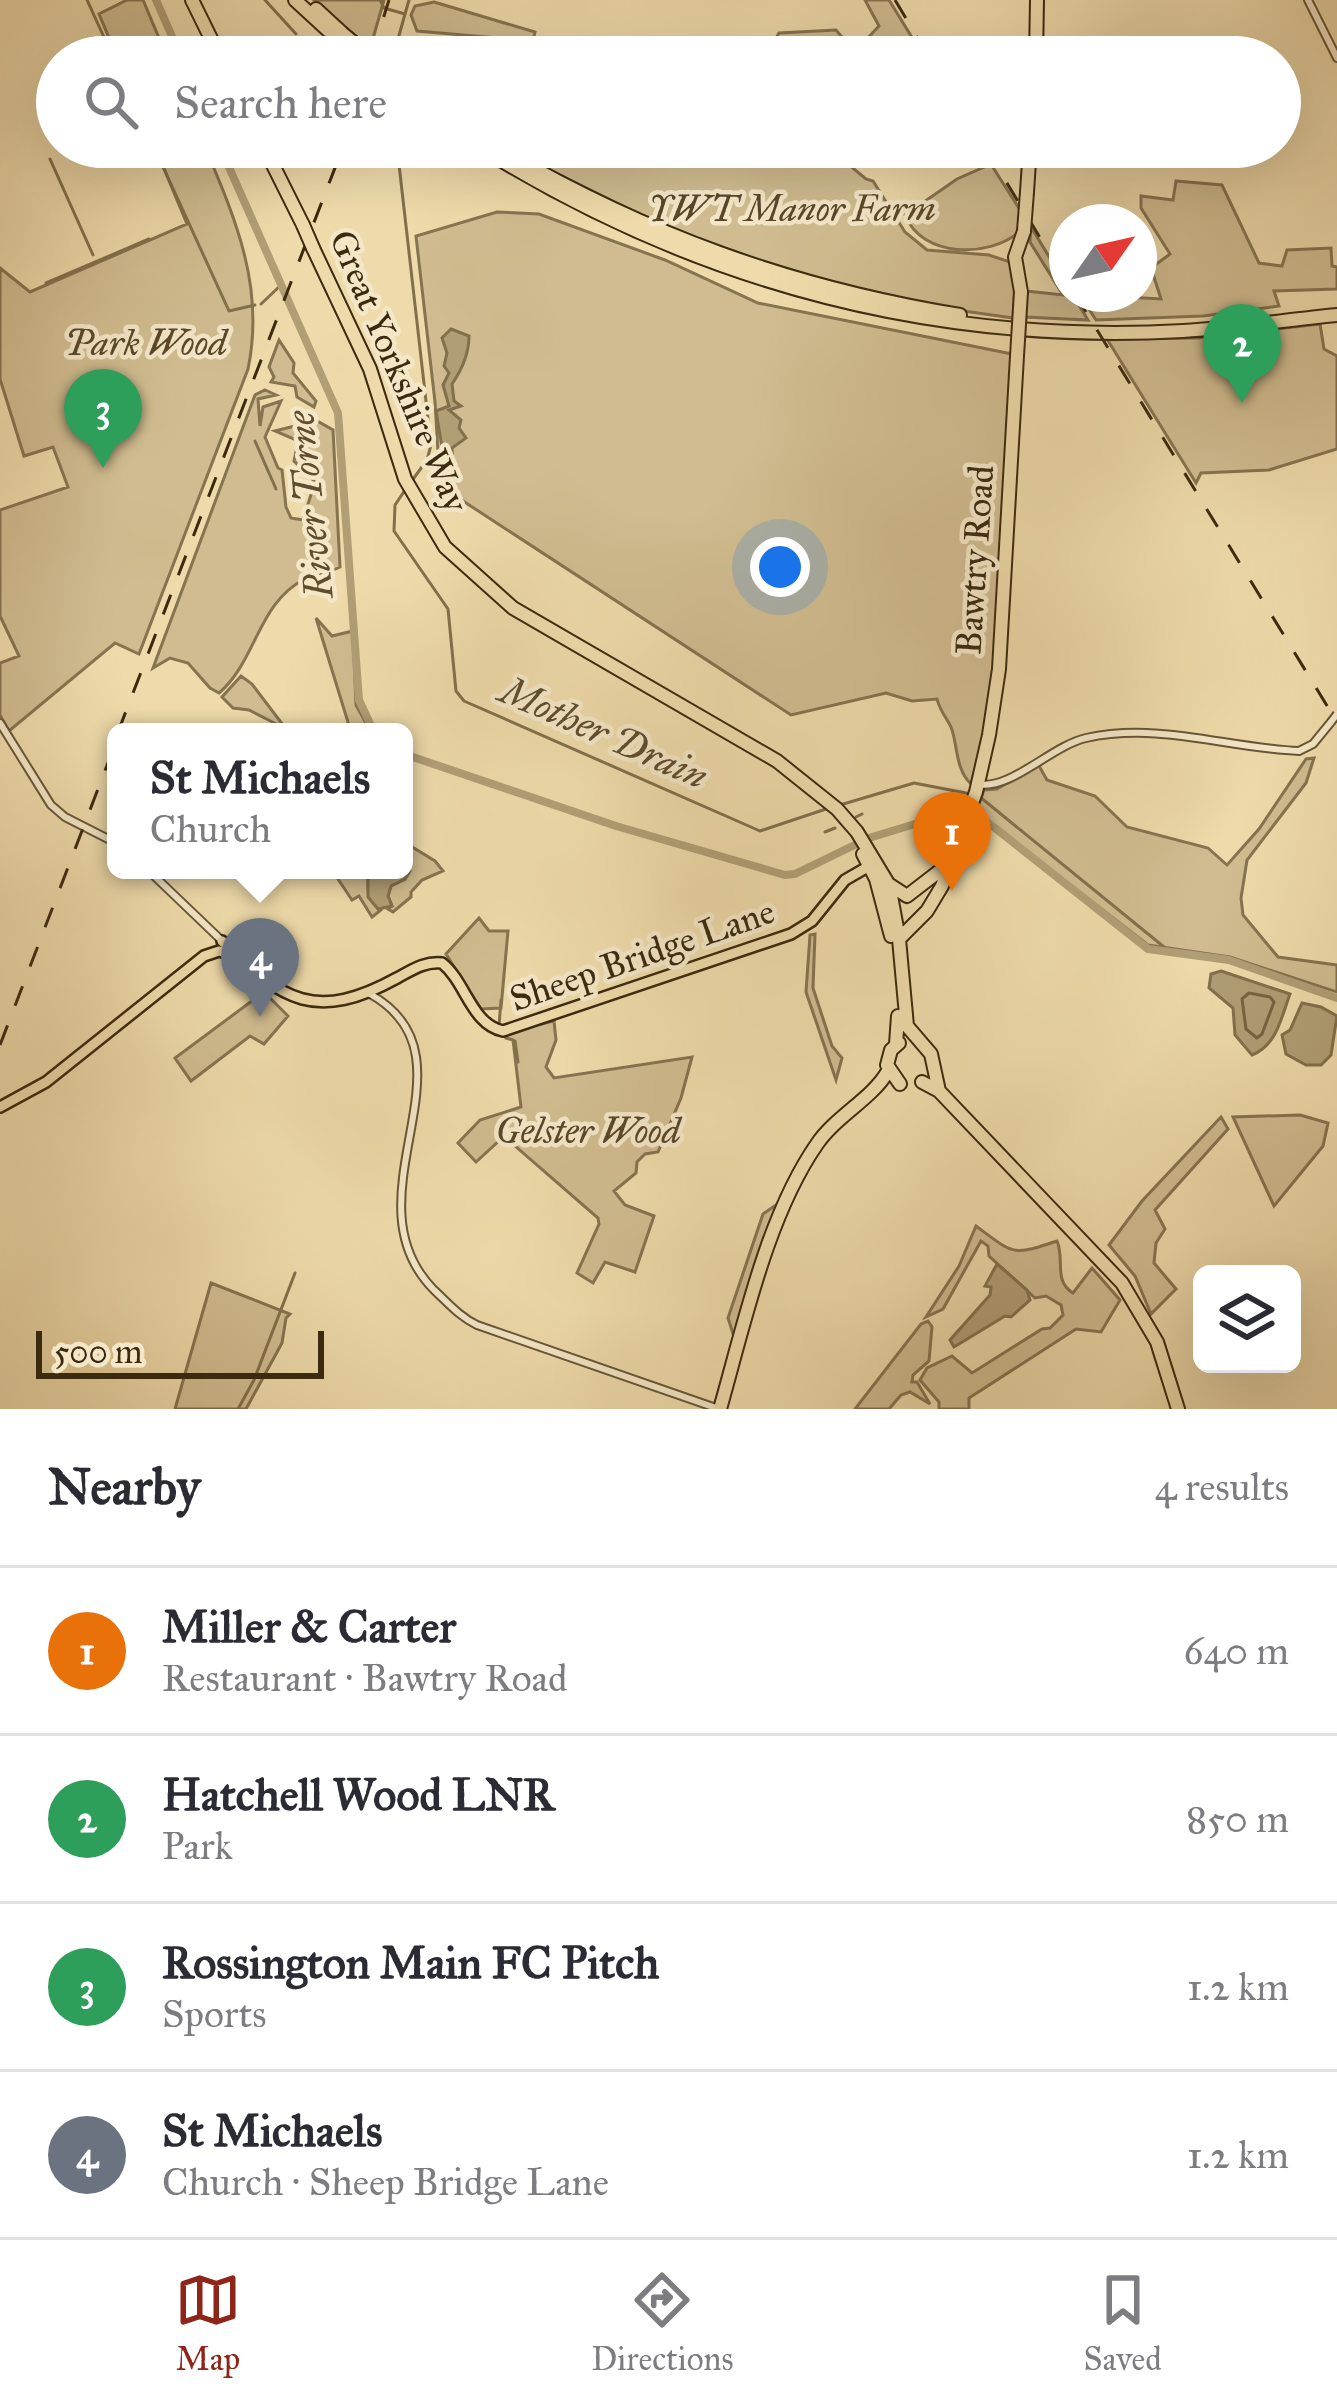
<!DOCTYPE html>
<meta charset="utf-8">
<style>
:root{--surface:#fff;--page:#f2f2f3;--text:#2b2b33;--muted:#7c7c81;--line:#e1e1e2;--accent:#8f2418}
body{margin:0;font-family:"IM FELL Great Primer",serif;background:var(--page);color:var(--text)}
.controls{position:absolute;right:36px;bottom:36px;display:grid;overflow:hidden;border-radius:18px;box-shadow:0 12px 48px #0002}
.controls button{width:108px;height:108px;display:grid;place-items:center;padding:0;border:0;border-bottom:3px solid var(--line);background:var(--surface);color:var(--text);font:60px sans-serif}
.compass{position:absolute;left:1049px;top:204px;width:108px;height:108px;border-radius:50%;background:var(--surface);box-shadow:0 12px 48px #0002;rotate:56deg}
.scale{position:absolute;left:36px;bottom:30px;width:288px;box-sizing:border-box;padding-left:12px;border:6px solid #3c2a0f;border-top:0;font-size:33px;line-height:42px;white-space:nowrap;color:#3c2a0f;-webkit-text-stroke:9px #f4e7c8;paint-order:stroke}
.you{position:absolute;left:780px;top:567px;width:42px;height:42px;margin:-30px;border:9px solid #fff;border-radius:50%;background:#1a73e8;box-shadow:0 0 0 18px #1a73e833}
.badge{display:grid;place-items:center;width:78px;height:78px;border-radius:50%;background:var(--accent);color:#fff;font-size:39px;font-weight:700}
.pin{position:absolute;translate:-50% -99px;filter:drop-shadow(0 3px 6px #0008)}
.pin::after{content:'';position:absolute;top:63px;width:42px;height:36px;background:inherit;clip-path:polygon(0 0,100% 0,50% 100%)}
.popup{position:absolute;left:107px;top:723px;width:306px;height:156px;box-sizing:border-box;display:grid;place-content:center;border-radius:18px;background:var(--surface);filter:drop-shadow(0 3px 9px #0005);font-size:39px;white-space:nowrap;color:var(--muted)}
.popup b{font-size:45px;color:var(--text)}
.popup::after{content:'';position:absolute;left:50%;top:100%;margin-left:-24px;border:24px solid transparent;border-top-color:var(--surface)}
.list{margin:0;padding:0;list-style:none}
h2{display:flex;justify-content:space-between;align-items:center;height:156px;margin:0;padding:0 48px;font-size:51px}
h2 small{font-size:39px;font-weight:400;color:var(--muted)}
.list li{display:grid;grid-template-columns:78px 1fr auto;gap:36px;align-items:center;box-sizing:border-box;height:168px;padding:0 48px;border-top:3px solid var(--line)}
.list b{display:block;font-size:45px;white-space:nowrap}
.list p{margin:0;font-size:39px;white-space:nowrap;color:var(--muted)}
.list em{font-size:39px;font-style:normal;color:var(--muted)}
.icon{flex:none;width:66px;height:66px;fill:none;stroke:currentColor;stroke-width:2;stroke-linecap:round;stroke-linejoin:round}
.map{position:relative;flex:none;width:1337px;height:1409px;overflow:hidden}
.search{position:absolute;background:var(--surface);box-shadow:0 12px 48px #0002;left:36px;right:36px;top:36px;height:132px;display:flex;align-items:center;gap:30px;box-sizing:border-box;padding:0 42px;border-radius:66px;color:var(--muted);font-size:45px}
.sheet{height:828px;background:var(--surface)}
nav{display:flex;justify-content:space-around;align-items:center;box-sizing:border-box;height:168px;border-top:3px solid var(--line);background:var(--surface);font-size:33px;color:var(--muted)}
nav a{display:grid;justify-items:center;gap:6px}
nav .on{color:var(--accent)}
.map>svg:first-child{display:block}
</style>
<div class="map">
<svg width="1337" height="1409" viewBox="0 0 1337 1409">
<rect width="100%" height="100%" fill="#eedaaa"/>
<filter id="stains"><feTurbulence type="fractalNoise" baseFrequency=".00167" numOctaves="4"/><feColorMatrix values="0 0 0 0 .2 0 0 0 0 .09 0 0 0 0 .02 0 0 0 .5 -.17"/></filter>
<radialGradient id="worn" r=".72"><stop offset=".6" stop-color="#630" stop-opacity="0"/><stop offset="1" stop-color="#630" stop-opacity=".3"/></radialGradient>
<path fill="#d0bc90" stroke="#867350" stroke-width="3" d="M127 0H143L167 57H117L99 14Z
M314 0H384L370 49Z
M865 0H889L924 57H875L864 42 879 26Z
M434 2 535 32 533 41 417 31 411 15 415 6Z
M836 30 859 57H804L802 48 791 41 775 40 779 33Z
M558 40 568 39 633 42 631 57C607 57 576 57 558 40Z
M155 147H205C236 220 265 288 248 369L139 654 115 643 9 731 0 715V663L19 656 0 616V510L68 487 53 447 24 456 0 379V268L30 292 187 224Z
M503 147H517L548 165 556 155V147H619L627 160 651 156 653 161 688 155 705 147H833L832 151 866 179 873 181 905 232 927 250 989 255 1016 264 1013 318 879 299 696 242Z
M972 147H980L1022 213 1019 232C989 258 922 258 905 215L957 179 984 167Z
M1176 181 1222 185 1259 263 1282 266 1287 250 1331 248 1332 266 1337 267V289L1274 291 1279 306 1203 316 1096 320 1087 306 1108 296 1161 299 1151 268 1170 254 1141 208V196L1173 200Z
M497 212 539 214 665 260 758 303 1012 354C998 497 1011 645 971 784 955 769 958 745 951 727 946 717 940 711 937 699L912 701 886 693 791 715 440 486 435 402 416 236Z
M1031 227 1067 286V294H1072L1088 320 1025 317 1026 291 1063 295 1030 242Z
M1320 324 1324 349 1337 356V449L1269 470 1201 473 1196 483 1107 339 1198 338Z
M279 340 294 363 293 373 316 401 314 407 297 397 295 386 271 382 274 377 269 367Z
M265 390 276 395 258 399 260 426 263 407 281 401 265 437 278 468 282 470 286 507 291 518 303 520 315 482 294 461 297 447 309 445V438L296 440 275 431 299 425 303 413 333 430 340 567C328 573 316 573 305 579 258 602 256 662 219 693L210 688 188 663 170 658 153 668 255 395Z
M316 618 332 636 353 631 356 705 371 732H351Z
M241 676 252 684 286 729 249 710 233 708 222 697Z
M1314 758 1306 783 1247 860 1241 898 1243 915 1278 957 1337 965V992L1230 957 1148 945 976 812 984 790 997 789 1038 764 1047 780 1095 796 1127 827 1208 848 1227 865 1259 829 1306 759Z
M404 842 435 861 443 871 422 880 411 892V897L393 912 388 909 392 906 388 896 391 886 405 879Z
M332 870H368V890L381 910 372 917 359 896 352 900Z
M479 918 489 931H508L501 1008 481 1009 446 954Z
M815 934 813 988 832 1046 842 1058 836 1080 806 992 810 935Z
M264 992 288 1016 264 1044 250 1036 191 1081 175 1058Z
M554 1021 556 1040 546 1067 554 1078 692 1057 681 1098 658 1152 645 1154 637 1162 636 1173 614 1191 625 1205 654 1216 635 1272 605 1262 593 1283 577 1273 599 1224 598 1218 507 1139 500 1140 476 1162 458 1143 480 1120 521 1107 513 1040 506 1038V1032Z
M1300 1115 1328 1123 1323 1146 1274 1206 1233 1117Z
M1221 1117 1228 1129 1155 1210 1165 1229 1156 1243 1154 1263 1176 1289 1151 1314 1135 1276 1109 1245 1142 1201Z
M779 1203 734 1337 728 1318 763 1214Z
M976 1226C1015 1255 1012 1256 1057 1241 1065 1259 1053 1281 1073 1293L1092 1268 1120 1300 1101 1332 1076 1329 969 1398V1409H939V1402L920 1380 927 1368 952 1356 972 1373 1042 1329 1050 1328 1063 1315 1061 1305 1046 1296 1035 1298 989 1256 988 1246 981 1241 943 1309 926 1317 959 1266Z
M211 1283 290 1314 286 1318 282 1343 246 1409H175Z
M928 1321 932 1327 929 1361 913 1375 912 1382H917L930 1404 910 1392 901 1395 889 1409H855L921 1324Z"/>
<path fill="#b19e75" stroke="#82704c" stroke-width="3" d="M451 329 469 336C469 353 461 371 452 384L454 401 461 406 449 410 461 420 459 428 466 438 452 448 453 473 449 475 440 461 443 453 436 411 449 406 443 385 449 373 444 366 447 353 442 338Z
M404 856 410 871 405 879 391 886 388 896 392 906 378 909 368 897V870H404Z
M1221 971 1290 994C1281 1018 1277 1045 1252 1055L1235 1035 1233 1008 1209 988 1211 974Z
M1302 1003 1321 1007 1337 1016 1331 1055 1321 1065H1306L1286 1054 1282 1035 1290 1030Z
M997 1264 1027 1290 1030 1300 1011 1317 1005 1316 954 1347 950 1340 990 1295 991 1287 985 1286Z"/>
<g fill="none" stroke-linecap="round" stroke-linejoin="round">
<path stroke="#766442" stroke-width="3" d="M1249 993 1270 997 1274 1002 1262 1034 1257 1038 1246 1029 1242 999Z"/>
<path stroke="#82704c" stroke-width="3" d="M87 0 113 57
M265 0 296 34
M380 0 384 8 405 14 393 57
M405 14 409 0
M551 51 552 57
M154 147 229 311 255 305
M397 147 431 445 427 460 411 482
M553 147 554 166
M50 159 93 255
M46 283 149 239
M261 304 281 285
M255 441 276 489
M405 490 395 505 394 531 448 609 456 691 464 701 760 831 826 809
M980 797 1169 951
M840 805 914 783 971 794
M856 817 862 814
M825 832 835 828
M499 1026 501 1000
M515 1041 518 1062
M238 1409 254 1380 295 1273"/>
<path stroke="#b19e75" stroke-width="8" d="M156 0 181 57
M220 147 338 413 359 700 374 732
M404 754 616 826 785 875 795 874 869 838 961 810 976 815 995 828 1148 949 1229 960 1337 998"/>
<g stroke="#685636" stroke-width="10">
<path id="minor" d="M1308 0 1337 58
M0 723 51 805 65 817 116 843
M978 784C1010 791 1051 746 1086 738 1159 722 1227 748 1299 751L1313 744 1331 722
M148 870 219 938
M370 994C485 1058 342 1197 434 1290 448 1303 460 1317 477 1325L719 1409"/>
</g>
<g stroke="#3c2a0f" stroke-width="14">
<path id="major" d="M222 941C282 1002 317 1022 397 978 412 970 425 961 442 963 466 982 471 1024 503 1031L791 934 812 921 845 880 871 865
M0 1107 46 1082 204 956 219 951 233 955"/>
</g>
<g stroke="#3c2a0f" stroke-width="16">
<path id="highway" d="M192 0 220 57
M295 0 357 57
M316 9 342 33
M1036 57 1037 0
M264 147 303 225
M479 147C694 281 928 345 1183 331 1234 328 1286 320 1337 315
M496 147C645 234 790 287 960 315
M1027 192 1030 147
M313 248 370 369 405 479 445 547 513 608 777 761 837 809 857 832 889 885 899 939 907 1026 931 1054 939 1091
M1021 292 1015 257 1024 231
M863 854 876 879 891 936
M890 885 907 896 942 869
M899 939 927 911 942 886 976 792 989 735 999 669 1017 356
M899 1043 891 1050 887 1065 900 1084
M896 1044 898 1016
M922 1082 939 1091 1122 1283 1157 1342 1178 1409
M720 1409C744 1325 767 1216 817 1144 836 1116 873 1098 888 1071"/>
</g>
<use href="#minor" stroke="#f4e7c8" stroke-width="6"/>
<use href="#major" stroke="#eedaaa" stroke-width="9"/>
<use href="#highway" stroke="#eedaaa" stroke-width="12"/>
<path stroke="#3c2a0f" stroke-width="3" stroke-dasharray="21 21" stroke-linecap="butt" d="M895 0 929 57
M371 57 389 0
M985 147 1067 282
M1075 294 1337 722
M118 732 343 147
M0 1045 116 742"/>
<g stroke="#685636" stroke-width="10" stroke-linecap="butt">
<path id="minor-bridge" d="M1331 722 1337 714"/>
</g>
<g stroke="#3c2a0f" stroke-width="16" stroke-linecap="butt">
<path id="highway-bridge" d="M342 33 371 57
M303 225 313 248
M1024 231 1027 192
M1017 356 1021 292"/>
</g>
<use href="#minor-bridge" stroke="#f4e7c8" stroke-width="6"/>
<use href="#highway-bridge" stroke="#eedaaa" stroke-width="12"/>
</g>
<g text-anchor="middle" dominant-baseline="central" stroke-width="9" stroke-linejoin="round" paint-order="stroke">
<g font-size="36" font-style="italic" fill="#5a4729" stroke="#f4e7c8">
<text x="792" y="209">YWT Manor Farm</text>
<text x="146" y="343">Park Wood</text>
<text x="588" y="1131">Gelster Wood</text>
</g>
<g font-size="36" fill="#3c2a0f" stroke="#f4e7c8">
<text transform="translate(399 371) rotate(67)">Great Yorkshire Way</text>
<text transform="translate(975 560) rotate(-86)">Bawtry Road</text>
<text transform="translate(642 955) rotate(-19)">Sheep Bridge Lane</text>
</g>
<g font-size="39" font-style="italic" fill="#5f4d2e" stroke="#f4e7c8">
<text transform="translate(310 505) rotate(-96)">River Torne</text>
<text transform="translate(604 733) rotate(24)">Mother Drain</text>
</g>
</g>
<rect width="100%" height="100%" filter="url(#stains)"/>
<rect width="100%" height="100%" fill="url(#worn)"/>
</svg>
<div class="controls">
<button><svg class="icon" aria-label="layers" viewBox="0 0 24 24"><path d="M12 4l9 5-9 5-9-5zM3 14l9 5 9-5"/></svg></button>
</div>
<svg class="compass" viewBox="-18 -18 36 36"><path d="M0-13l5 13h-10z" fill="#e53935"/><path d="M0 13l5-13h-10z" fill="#7c7c81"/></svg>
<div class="scale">500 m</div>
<div class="you"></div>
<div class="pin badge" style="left:952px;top:891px;background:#e8710a">1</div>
<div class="pin badge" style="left:1242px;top:403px;background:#2e9e5b">2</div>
<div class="pin badge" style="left:103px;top:468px;background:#2e9e5b">3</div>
<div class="pin badge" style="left:260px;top:1017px;background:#6b7280">4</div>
<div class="popup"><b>St Michaels</b>Church</div>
<div class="search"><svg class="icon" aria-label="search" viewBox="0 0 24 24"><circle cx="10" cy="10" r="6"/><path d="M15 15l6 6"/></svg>Search here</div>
</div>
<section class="sheet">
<h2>Nearby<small>4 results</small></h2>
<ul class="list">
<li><span class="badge" style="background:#e8710a">1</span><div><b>Miller &amp; Carter</b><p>Restaurant · Bawtry Road</p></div><em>640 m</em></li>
<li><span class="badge" style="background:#2e9e5b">2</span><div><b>Hatchell Wood LNR</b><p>Park</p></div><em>850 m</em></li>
<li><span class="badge" style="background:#2e9e5b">3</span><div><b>Rossington Main FC Pitch</b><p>Sports</p></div><em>1.2 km</em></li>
<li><span class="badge" style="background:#6b7280">4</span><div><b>St Michaels</b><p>Church · Sheep Bridge Lane</p></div><em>1.2 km</em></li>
</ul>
</section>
<nav>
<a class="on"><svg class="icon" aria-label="map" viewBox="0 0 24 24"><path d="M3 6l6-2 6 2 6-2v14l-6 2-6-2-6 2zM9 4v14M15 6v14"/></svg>Map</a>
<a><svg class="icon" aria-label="directions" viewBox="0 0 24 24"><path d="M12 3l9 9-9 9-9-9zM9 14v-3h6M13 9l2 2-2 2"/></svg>Directions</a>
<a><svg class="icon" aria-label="saved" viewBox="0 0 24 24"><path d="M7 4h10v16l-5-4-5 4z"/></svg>Saved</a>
</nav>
